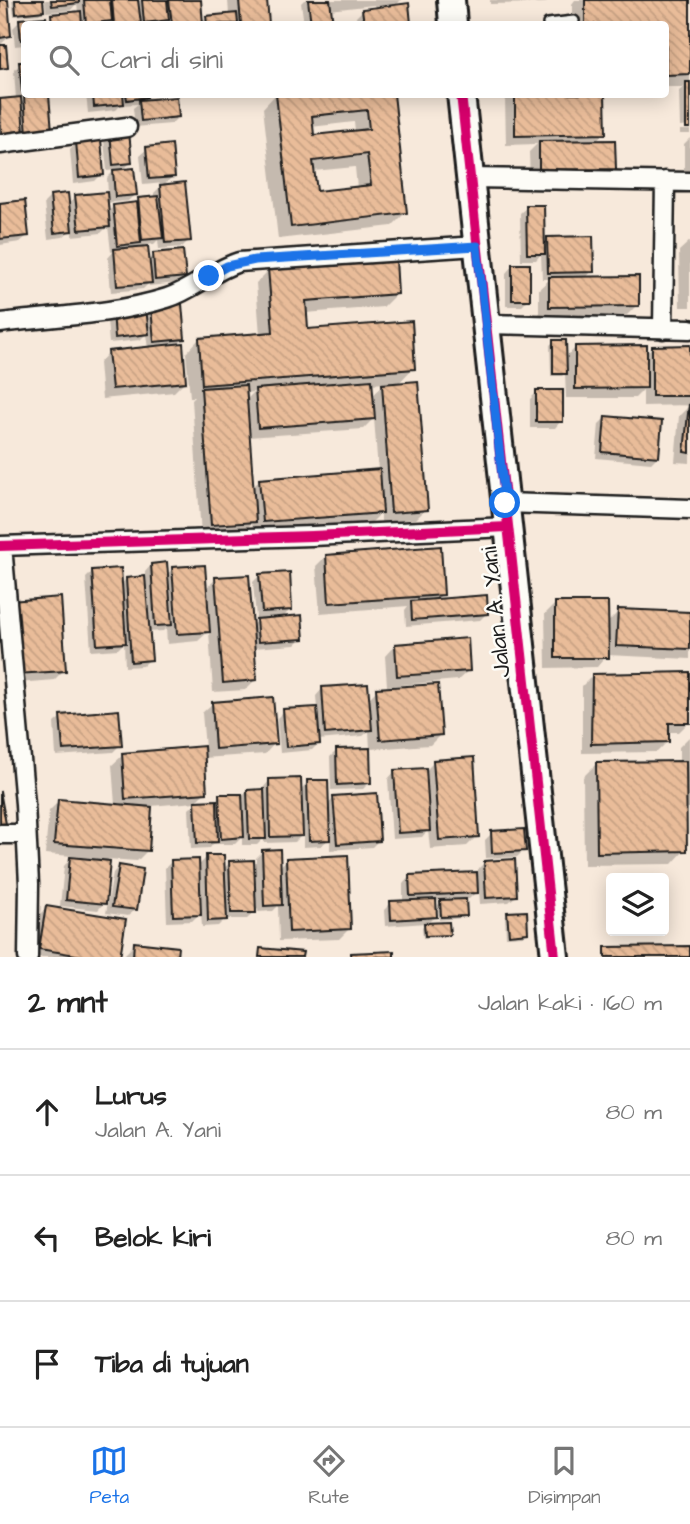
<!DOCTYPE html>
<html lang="id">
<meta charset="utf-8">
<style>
:root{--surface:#fff;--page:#f2f2f2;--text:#222;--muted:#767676;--line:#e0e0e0;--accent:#1a73e8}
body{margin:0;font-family:"Architects Daughter",sans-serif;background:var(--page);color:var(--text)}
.controls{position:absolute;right:21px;bottom:21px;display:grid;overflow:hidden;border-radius:7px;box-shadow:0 4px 18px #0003}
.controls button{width:63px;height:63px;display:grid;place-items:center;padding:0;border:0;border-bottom:2px solid var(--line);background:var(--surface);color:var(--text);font:35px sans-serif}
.stop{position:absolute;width:21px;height:21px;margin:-16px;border:5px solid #1a73e8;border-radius:50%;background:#fff}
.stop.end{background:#1a73e8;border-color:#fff;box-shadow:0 2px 7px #0008}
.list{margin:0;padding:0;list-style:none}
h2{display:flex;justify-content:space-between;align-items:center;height:91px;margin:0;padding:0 28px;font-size:30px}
h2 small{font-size:23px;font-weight:400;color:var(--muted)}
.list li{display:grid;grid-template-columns:46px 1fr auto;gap:21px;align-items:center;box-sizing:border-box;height:126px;padding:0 28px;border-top:2px solid var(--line)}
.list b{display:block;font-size:26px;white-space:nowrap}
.list p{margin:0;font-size:23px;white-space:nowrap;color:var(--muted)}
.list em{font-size:23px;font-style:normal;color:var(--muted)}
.icon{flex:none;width:38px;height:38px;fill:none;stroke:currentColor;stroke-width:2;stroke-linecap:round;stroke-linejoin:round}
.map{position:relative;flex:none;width:690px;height:957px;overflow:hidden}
.search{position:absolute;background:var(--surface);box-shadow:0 4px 18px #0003;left:21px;right:21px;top:21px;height:77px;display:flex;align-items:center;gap:18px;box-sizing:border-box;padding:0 24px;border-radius:7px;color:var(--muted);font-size:26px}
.sheet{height:469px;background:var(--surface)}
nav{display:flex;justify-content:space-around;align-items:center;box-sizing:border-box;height:98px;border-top:2px solid var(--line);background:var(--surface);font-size:19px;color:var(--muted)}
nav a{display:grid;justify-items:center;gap:4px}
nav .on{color:var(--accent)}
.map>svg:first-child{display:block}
</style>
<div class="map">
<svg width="690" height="957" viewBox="0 0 690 957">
<defs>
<pattern id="building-back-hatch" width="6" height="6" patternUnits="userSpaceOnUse" patternTransform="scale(1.75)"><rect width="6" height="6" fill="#e9bc99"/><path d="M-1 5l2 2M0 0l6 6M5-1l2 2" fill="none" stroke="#c7a183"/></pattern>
</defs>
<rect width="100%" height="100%" fill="#f7e9db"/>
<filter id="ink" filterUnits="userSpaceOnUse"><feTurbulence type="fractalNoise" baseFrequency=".0143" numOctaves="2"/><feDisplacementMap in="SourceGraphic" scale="14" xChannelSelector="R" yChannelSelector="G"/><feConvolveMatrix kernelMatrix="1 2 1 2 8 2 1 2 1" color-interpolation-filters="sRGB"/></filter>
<g filter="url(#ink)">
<path fill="#0003" fill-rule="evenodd" d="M0 0H6L10 36 0 45Z
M12 0H41L42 11 39 14 14 16Z
M45 0H199L201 23 207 18 229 15 228 0H265L267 24H24V45L15 46 13 28 20 21 45 22 52 16 78 13 77 3 71 10 46 12Z
M304 0H401L395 6 407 5 409 24H357L356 17 363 10 375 9 374 5 330 10 331 24H304L301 3Z
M490 0H548L545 3 490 4Z
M575 0H690V126L680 127 679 91 684 87H666V24H572V4Z
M24 63V94H36L32 98 51 130 0 140V101L16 99 14 71 20 64ZM28 96 20 104 19 97Z
M86 94H145L146 97 141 102 178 117 171 124 135 127 133 108 138 104 121 105 116 110 88 113Z
M276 94H392L405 213 392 226 278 239 263 108ZM354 122 355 132 313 137 311 127ZM355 167 357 188 315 193 313 171Z
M509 94H603L604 133 596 142 614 169 604 179 530 180 529 152 537 144 506 145 505 98Z
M680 130H690V134H680Z
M110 134 130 163 122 171 135 194 128 201 106 203 107 213 114 206 135 204 139 200 154 198V193L164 183 143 185 140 155 147 149 173 176 163 186 189 240 182 247 159 249 158 240 154 244 146 245 148 261 154 255 184 277 177 283 149 286V283L143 289 111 292 108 258 114 251 111 252 108 226 101 233 72 236V229L63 237 48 239 44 203 51 196 68 205 76 196 108 193 107 178 115 170 107 171 104 141Z
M690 138V181L684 182V144Z
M76 143 102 174 95 181 73 184 70 150Z
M0 204 27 236 20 242 0 245Z
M527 207 543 244 548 238 592 271 585 279 637 305 627 315 539 317V289L550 279H542L541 254 536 260H521L520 213Z
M690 241V307H680L679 251Z
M512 266 529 299 522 306H506V273Z
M269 270 397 293 383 307 305 313 306 331 413 368 397 385 426 509 416 519 381 522V513L371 523 253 532 252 523 244 531 201 535 192 400 195 397H190L186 353 199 339 260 335 256 283ZM386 383 372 396 371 384ZM254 392 245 401V393ZM374 418 378 471 260 480 251 489 248 437 363 429Z
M151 308 183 339 176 346 185 381 174 392 102 399 99 363 109 352 148 349 146 334 140 340 109 343 107 320 145 314Z
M553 342 565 358 575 348 645 355 652 347H690V463L675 462 679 416 690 405 643 406V390L635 398H566L565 373 562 376H551L550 345Z
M537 392 561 421 555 428H530V399Z
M605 418 658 456 651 463 596 458 599 424Z
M326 556 442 594 436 601 486 614 480 620 406 626 405 610 408 606 320 613 316 566Z
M151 565 166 575 173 569 205 589 216 579 251 626 260 618H256L253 582 260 575 291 609 281 619 302 638 295 645 253 648 255 680 245 690 213 692 209 631 198 641 167 644 166 628 163 631 148 632 150 659 143 666 125 667 124 643 118 649 91 651 86 578 92 572 121 585 126 579 145 578V572Z
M555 604 607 623 619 611 690 614V659L607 655 597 667 546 668 545 614Z
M0 645H3L64 670 54 680 6 684 3 648H0V676Z
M395 645 469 670 458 680 387 686 385 656Z
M592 676 689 722 679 732H667V742L657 752 582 753V686Z
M322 689 368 699 377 690 440 735 430 745 370 749 369 731 363 736 318 740V744L312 750 280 753 277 718 284 711 317 709 316 696Z
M213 703 275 743 265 754 203 758 205 792 195 802 151 806 147 851 137 861 108 859 104 903 98 910 60 906 64 866 73 856 45 854 49 811 59 801 115 805 112 765 123 755 205 748 202 713Z
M61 717 120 745 113 752 56 756 54 723Z
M689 737 690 808H685V850L672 864 584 865 583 777 596 764 679 763V747Z
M336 751 369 783 363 789 331 790 330 757Z
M434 762 477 836 467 846 430 849 428 830 422 837 392 839 388 779 394 772 426 770Z
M269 781 300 790 308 782 327 805 334 798 379 840 372 847 330 850V838L321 846 303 847V834L295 842 264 843V838L257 845H242V837L235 844H213L210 848 191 849 189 809 196 803 214 802 220 796 241 798 247 791H263V788Z
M492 833 524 850 517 857 486 858 485 840Z
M262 852 279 868 287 859 349 929 339 939 279 941 278 906 273 911 258 912V909L247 919H225L218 926 202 927 201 912 192 921 167 922 165 868 172 861 198 866 207 857 223 869 230 863 256 862V858Z
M485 862 516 896 509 902 480 904 479 889 469 899H464L465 915 462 918 439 920 438 905 443 900 434 901 435 916 427 924 448 934 445 937 423 938 422 927 426 923 385 926 384 910 391 903 403 902V884L409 877 478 873V869Z
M119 866 135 910 128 916 106 913 113 873Z
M46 908 118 957H30L36 918Z
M508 914 526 933 523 936 506 937 505 917Z
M135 944 176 957H125V954Z"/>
<path fill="url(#building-back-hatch)" stroke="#1c1c1c" stroke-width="2" fill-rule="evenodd" d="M0 0H8L11 36 0 38Z
M15 0H43L44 11 16 14Z
M51 0H79V3L52 6Z
M84 0H110L112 21 86 24Z
M112 0H138L141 24H114Z
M142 0H167L169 20 144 23Z
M169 0H201L203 24H172Z
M239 0H267L269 24H241Z
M308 0H330L333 24H311Z
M585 0H690V74L666 75V24H585Z
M409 3 411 24H364L362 9Z
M81 11 82 24H52L51 14Z
M237 13 238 24H207L206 16Z
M46 17 47 24H24V40H21L19 19Z
M0 45H6L8 68 0 69Z
M19 62H24V91H22Z
M686 82H690V128H686Z
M93 94H123L124 104 94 107Z
M126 94H147V97L127 100Z
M276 94H394L407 213 291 227ZM367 110 369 129 314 135 312 116ZM367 154 371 185 317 191 313 161Z
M515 94H605L606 134 515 136Z
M49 95 52 131 27 133 24 97Z
M21 97 24 133 1 135 0 99Z
M177 97 179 117 141 121 139 100Z
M129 131 132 163 113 165 110 132Z
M101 139 104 175 79 178 76 141Z
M615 140 616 169 539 170V141Z
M172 144 175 177 149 179 146 147Z
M134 168 137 195 115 197 113 170Z
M185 182 191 241 165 243 160 185Z
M107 192 110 227 79 230 75 195Z
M68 193 72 231 54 233 50 195Z
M158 196 163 238 142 240 138 198Z
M25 200 29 236 0 239V203Z
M137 202 141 243 117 246 113 205Z
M526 205H544L545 254H527Z
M593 236 594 272 548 273 547 237Z
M148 246 152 283 117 286 114 249Z
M183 250 186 277 155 280 153 253Z
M396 259 398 294 306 301 308 329 412 321 415 369 202 385 199 338 273 332 268 268Z
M512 264H530V300H512Z
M639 276V306L549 307V277Z
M182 304 185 339 154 342 151 307Z
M146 308 149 334 115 338 113 311Z
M553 340H566L567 374H553Z
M183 343 186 382 112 389 108 351Z
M647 345V388L575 389V346Z
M690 345V396H652V346Z
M372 380 375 419 258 428 255 389Z
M418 381 428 510 391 513 382 384Z
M246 385 256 522 211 525 201 388Z
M536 390H563V422H536Z
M689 404H690V453L684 452Z
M605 416 662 421 659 457 602 452Z
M380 469 383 513 263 522 259 479Z
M441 546 444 595 329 603 326 555Z
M167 562 172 625 155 626 151 564Z
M205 565 210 632 177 634 172 567Z
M121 568 126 643 97 645 92 570Z
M290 572 292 610 262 612 259 574Z
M249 575 257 680 223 683 215 577Z
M145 576 152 660 131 662 126 578Z
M487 595 488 614 412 620 411 601Z
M61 597 66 671 15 674 10 601Z
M555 602H608L609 658H555Z
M618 609 690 612V649L616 646Z
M302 615 304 639 258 642 256 619Z
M468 638 470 671 397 676 395 644Z
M690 672V723H669V742L591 744 592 674Z
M368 684 372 730 325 734 322 687Z
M438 684 442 735 380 740 376 688Z
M273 697 277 744 215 749 212 702Z
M317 707 320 744 286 747 283 709Z
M119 710 122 746 63 750 60 715Z
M204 746 207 793 125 799 122 753Z
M370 748 371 783 337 785 336 749Z
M474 757 479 837 439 840 433 760Z
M686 761 687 851 597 853 596 762Z
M426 768 430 831 398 833 394 770Z
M301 778 303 836 270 837 269 779Z
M307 780H328L330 840 309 841Z
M264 789 266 839H249L247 790Z
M0 791 6 824 0 825Z
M377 793 380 841 337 844 333 796Z
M219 794H242L244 837 221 839Z
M58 799 152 807 149 851 54 844Z
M217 800 218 842 197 843 195 801Z
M524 829 526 851 492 853 491 831Z
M280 849 282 905 264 906 262 850Z
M206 855H224L227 920 208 921Z
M348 855 351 929 289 932 286 858Z
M70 857 110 861 106 904 66 900Z
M199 859 201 915 173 916 171 860Z
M515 859 517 896 486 898 484 861Z
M254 860 256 913H231L229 861Z
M119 865 143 869 137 910 112 907Z
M477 872 478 893 410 896 409 875Z
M436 899 437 917 391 920 390 901Z
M466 899 467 916 441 917 440 900Z
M46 906 126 919 120 957H88L39 949Z
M527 911 528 933 509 935 507 912Z
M449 922 450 935 425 936 424 923Z
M134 942 178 947 177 957H133Z
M690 946V957H605V947Z
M260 948 303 952 302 957H259Z
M394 951V957H351V953Z"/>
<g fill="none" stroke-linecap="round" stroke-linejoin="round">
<g stroke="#1c1c1c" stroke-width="14">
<path id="lane" d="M548 24 574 21"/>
</g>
<g stroke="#1c1c1c" stroke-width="23">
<path id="street" d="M0 144 127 127
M470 178 690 182
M0 323C55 316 113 315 167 298 193 290 213 270 239 262L477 246
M486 324 690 329
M663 329 665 181
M505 503 690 509
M0 546 312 536 508 527
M2 546 25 804 29 884 28 957
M0 834H26"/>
</g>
<g stroke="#1c1c1c" stroke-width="32">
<path id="secondary" d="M451 0 453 24
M461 94 555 957"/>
</g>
<use href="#lane" stroke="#fdfcf7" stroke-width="9"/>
<use href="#street" stroke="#fdfcf7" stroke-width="18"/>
<use href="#secondary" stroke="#fdfcf7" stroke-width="26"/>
<g stroke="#fdfcf7" stroke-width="15">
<path id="cycleway" d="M461 94 555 957
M0 546 312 536 508 527"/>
</g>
<use href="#cycleway" stroke="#d6006c" stroke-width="10"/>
</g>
</g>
<g fill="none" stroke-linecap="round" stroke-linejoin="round" filter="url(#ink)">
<path stroke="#1a73e8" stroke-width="9" d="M209 276 227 266 255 260 477 246 505 503"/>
</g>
<g text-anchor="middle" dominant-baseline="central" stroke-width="5" stroke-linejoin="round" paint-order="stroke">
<g font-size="24" fill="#1c1c1c" stroke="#fdfcf7">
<text transform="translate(496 612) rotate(-96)">Jalan A. Yani</text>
</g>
</g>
</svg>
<div class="controls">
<button><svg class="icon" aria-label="layers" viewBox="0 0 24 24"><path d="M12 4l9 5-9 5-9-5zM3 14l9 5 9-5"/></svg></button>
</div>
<div class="stop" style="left:505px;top:503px"></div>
<div class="stop end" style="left:209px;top:276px"></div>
<div class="search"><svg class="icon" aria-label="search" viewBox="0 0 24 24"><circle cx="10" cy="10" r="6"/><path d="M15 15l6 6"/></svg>Cari di sini</div>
</div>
<section class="sheet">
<h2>2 mnt<small>Jalan kaki · 160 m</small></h2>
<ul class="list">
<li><svg class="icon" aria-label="ahead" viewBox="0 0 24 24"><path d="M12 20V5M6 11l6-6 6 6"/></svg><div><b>Lurus</b><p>Jalan A. Yani</p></div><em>80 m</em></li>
<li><svg class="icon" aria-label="left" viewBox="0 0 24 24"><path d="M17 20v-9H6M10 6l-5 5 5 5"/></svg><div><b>Belok kiri</b></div><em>80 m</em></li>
<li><svg class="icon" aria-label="arrive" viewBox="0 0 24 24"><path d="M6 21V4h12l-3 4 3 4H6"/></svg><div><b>Tiba di tujuan</b></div></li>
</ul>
</section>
<nav>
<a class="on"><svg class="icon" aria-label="map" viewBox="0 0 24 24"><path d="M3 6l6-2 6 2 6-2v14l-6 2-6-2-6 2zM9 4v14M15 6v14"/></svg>Peta</a>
<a><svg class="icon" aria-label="directions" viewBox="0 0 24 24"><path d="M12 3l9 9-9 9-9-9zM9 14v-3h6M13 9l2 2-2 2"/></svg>Rute</a>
<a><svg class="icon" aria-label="saved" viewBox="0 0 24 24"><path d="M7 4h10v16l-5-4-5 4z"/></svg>Disimpan</a>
</nav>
